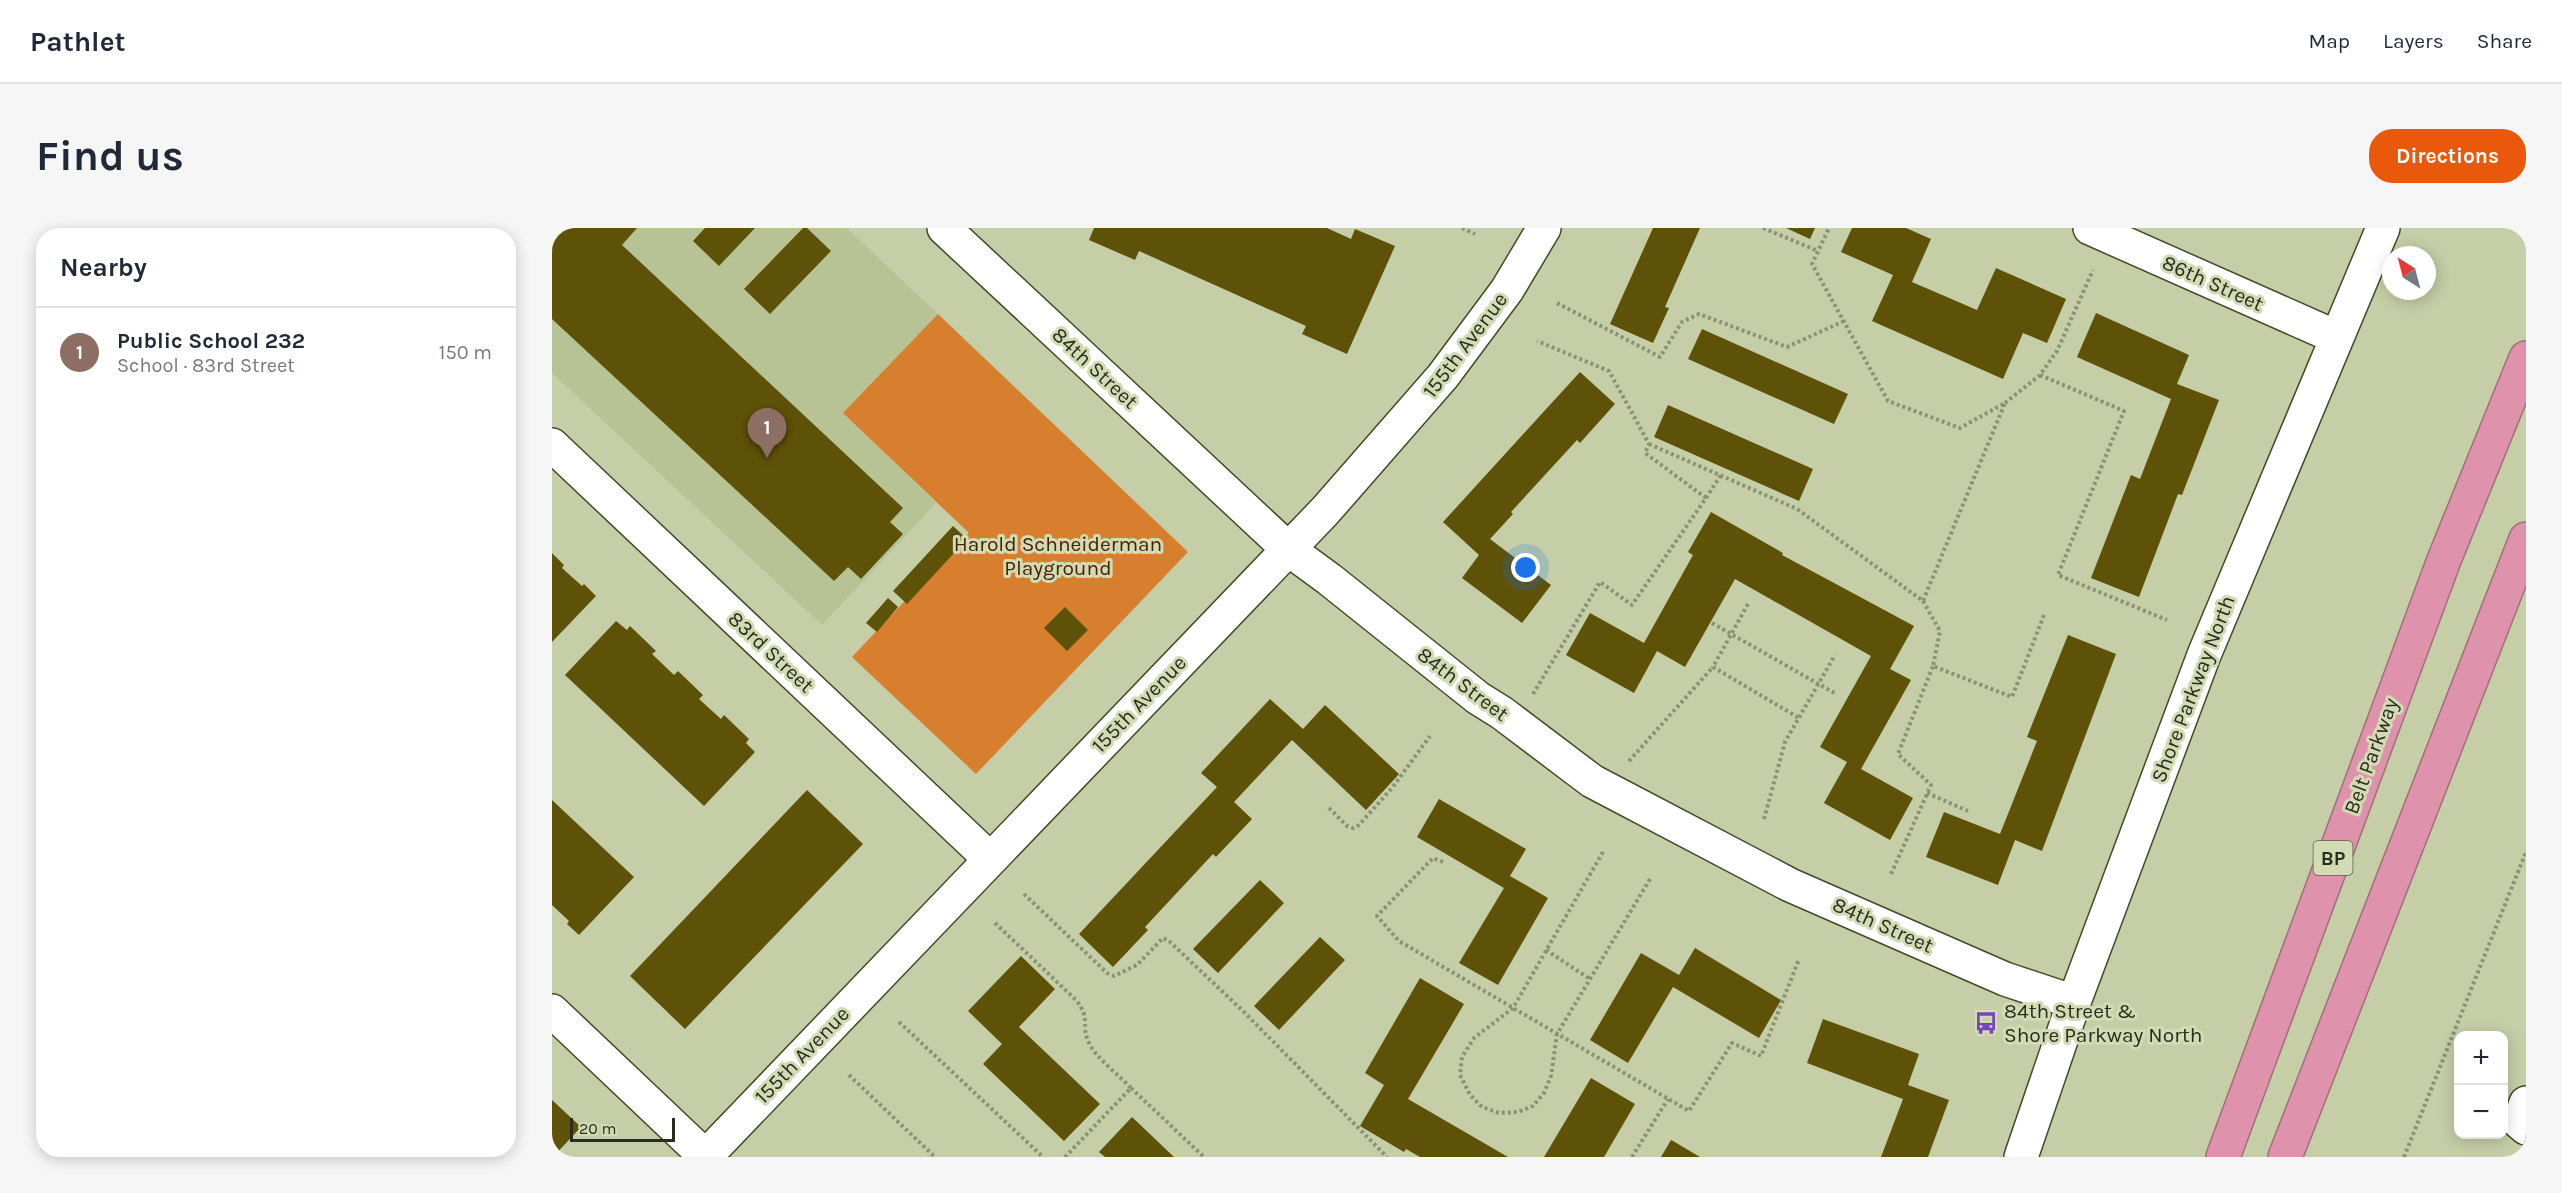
<!DOCTYPE html>
<meta charset="utf-8">
<style>
:root{--surface:#fff;--page:#f6f6f7;--text:#1f2937;--muted:#747a83;--line:#e0e1e3;--accent:#ea580c}
body{margin:0;font-family:Karla,sans-serif;background:var(--page);color:var(--text)}
.controls{position:absolute;right:18px;bottom:18px;display:grid;overflow:hidden;border-radius:12px;box-shadow:0 3px 15px #0003}
.controls button{width:54px;height:54px;display:grid;place-items:center;padding:0;border:0;border-bottom:2px solid var(--line);background:var(--surface);color:var(--text);font:30px sans-serif}
.compass{position:absolute;left:1830px;top:18px;width:54px;height:54px;border-radius:50%;background:var(--surface);box-shadow:0 3px 15px #0003;rotate:324deg}
.scale{position:absolute;left:18px;bottom:15px;width:105px;box-sizing:border-box;padding-left:6px;border:3px solid #2a2d1e;border-top:0;font-size:16px;line-height:21px;white-space:nowrap;color:#2a2d1e;-webkit-text-stroke:4px #d2dbb4;paint-order:stroke}
.you{position:absolute;left:974px;top:340px;width:21px;height:21px;margin:-15px;border:4px solid #fff;border-radius:50%;background:#1a73e8;box-shadow:0 0 0 9px #1a73e833}
.badge{display:grid;place-items:center;width:39px;height:39px;border-radius:50%;background:var(--accent);color:#fff;font-size:20px;font-weight:700}
.pin{position:absolute;translate:-50% -50px;filter:drop-shadow(0 2px 3px #0008)}
.pin::after{content:'';position:absolute;top:32px;width:21px;height:18px;background:inherit;clip-path:polygon(0 0,100% 0,50% 100%)}
.list{margin:0;padding:0;list-style:none}
h2{display:flex;justify-content:space-between;align-items:center;height:78px;margin:0;padding:0 24px;font-size:26px}
h2 small{font-size:20px;font-weight:400;color:var(--muted)}
.list li{display:grid;grid-template-columns:39px 1fr auto;gap:18px;align-items:center;box-sizing:border-box;height:90px;padding:0 24px;border-top:2px solid var(--line)}
.list b{display:block;font-size:22px;white-space:nowrap}
.list p{margin:0;font-size:20px;white-space:nowrap;color:var(--muted)}
.list em{font-size:20px;font-style:normal;color:var(--muted)}
.map{position:relative;flex:none;width:1974px;height:929px;overflow:hidden;border-radius:24px}
header{display:flex;align-items:center;gap:36px;box-sizing:border-box;height:84px;padding:0 30px;background:var(--surface);border-bottom:2px solid var(--line)}
header strong{font-size:28px}
nav{display:flex;gap:33px;margin-inline-start:auto;font-size:21px}
.intro{display:flex;align-items:center;justify-content:space-between;box-sizing:border-box;height:144px;padding:0 36px}
h1{margin:0;font-size:42px}
.button{padding:15px 27px;border-radius:24px;background:var(--accent);color:#fff;font-size:21px;font-weight:700}
main{display:flex;gap:36px;padding:0 36px}
aside{flex:1;background:var(--surface);border-radius:24px;box-shadow:0 3px 15px #0003}
.map>svg:first-child{display:block}
</style>
<header>
<strong>Pathlet</strong>
<nav><a>Map</a><a>Layers</a><a>Share</a></nav>
</header>
<div class="intro"><h1>Find us</h1><a class="button">Directions</a></div>
<main>
<aside>
<h2>Nearby<small></small></h2>
<ul class="list">
<li><span class="badge" style="background:#8d6e63">1</span><div><b>Public School 232</b><p>School · 83rd Street</p></div><em>150 m</em></li>
</ul>
</aside>
<div class="map">
<svg width="1974" height="929" viewBox="0 0 1974 929">
<rect width="100%" height="100%" fill="#c5cea7"/>
<path fill="#b8c395" d="M0 0H295L386 86 292 185 384 275 270 397 0 145Z"/>
<path fill="#d77f2f" d="M386 86 636 324 424 546 300 429 417 305 291 185Z"/>
<path fill="#5e5108" d="M0 0H85L70 17 351 280 338 294 351 306 309 351 296 339 282 353 0 91Z
M153 0H203L167 38 141 13Z
M251 0H255L279 23 218 86 192 61Z
M542 0H775L799 11 803 1 843 18 795 126 750 106 754 98 587 23 583 32 537 12Z
M1101 0H1148L1113 79 1117 80 1101 115 1058 96Z
M1234 0H1263L1258 11Z
M1300 0H1354L1379 11 1360 54 1425 82 1444 40 1514 71 1495 115 1471 105 1451 151 1320 93 1341 47 1289 24Z
M1544 85 1637 127 1625 156 1667 172 1630 267 1626 266 1587 369 1539 350 1579 247 1588 251 1619 171 1525 129Z
M1150 101 1296 166 1282 196 1136 131Z
M1028 144 1063 176 1028 215 1025 212 959 284 961 286 938 311 999 357 970 395 910 350 927 327 891 294Z
M1116 177 1261 241 1247 273 1102 209Z
M1159 284 1231 325 1230 327 1362 398 1338 441 1359 452 1309 541 1361 570 1338 612 1272 575 1295 534 1268 519 1319 428 1183 351 1133 439 1105 423 1082 465 1014 427 1038 385 1092 415 1141 327 1136 324Z
M401 298 415 311 355 376 341 363Z
M0 325 12 337 10 340 30 358 32 356 44 368 0 414Z
M336 370 346 379 325 404 314 395Z
M513 379 536 402 515 423 492 400Z
M64 393 75 402 78 398 104 423 100 426 122 447 126 443 151 467 147 471 169 491 172 487 197 511 194 515 203 524 152 578 13 447Z
M1516 407 1564 426 1490 623 1463 612 1446 657 1374 629 1392 584 1448 606 1485 513 1475 509Z
M718 471 751 501 773 477 847 546 814 582 740 512 682 574 700 591 664 629 661 626 593 699 596 702 561 739 527 706 665 559 649 545Z
M255 562 311 616 133 801 78 748Z
M887 571 974 621 958 648 996 670 946 757 907 735 952 660 865 609Z
M0 572 82 649 27 707 15 696 17 693 0 677Z
M708 652 732 675 666 745 641 721Z
M768 709 793 732 727 802 702 778Z
M1143 720 1229 772 1207 810 1121 759 1076 835 1038 812 1089 725 1127 747Z
M469 728 503 761 467 799 548 876 512 913 431 836 450 816 416 783Z
M868 750 912 776 856 871 956 929H868L854 921 852 924 808 898 832 857 813 845Z
M1271 791 1367 826 1356 857 1397 872 1376 929H1329L1351 871 1255 835Z
M1039 850 1083 876 1052 929H992Z
M0 872 29 899 1 929H0Z
M580 889 622 929H553L547 924Z
M1119 912 1121 913 1148 929H1109Z"/>
<g fill="none" stroke-linecap="round" stroke-linejoin="round">
<g stroke="#434928" stroke-width="36">
<path id="street" d="M392 0 736 321 777 351 926 470 950 485 1040 553 1238 657 1453 751 1522 774
M1538 0 1784 109
M0 217 438 631
M0 783 153 928
M1974 875 1967 894 1974 900
M153 929 773 283 891 148 955 62 992 0
M1469 929 1522 774 1652 427 1831 0"/>
</g>
<g stroke="#a06f7a" stroke-width="36">
<path id="highway" d="M1671 929 1892 332 1974 130
M1733 929 1974 311"/>
</g>
<path stroke="#8b9274" stroke-width="4" stroke-dasharray="3 3" stroke-linecap="butt" d="M910 0 923 6
M1211 0 1266 23
M1005 75 1108 129 1130 94 1147 86 1235 119 1292 93
M1488 147 1572 183 1506 347 1615 392
M1453 175 1488 147 1505 123 1541 42
M1097 216 1245 281 1371 373 1453 175 1408 200 1336 173 1260 36 1277 0
M1154 270 1169 247
M1371 373 1388 403 1381 438 1460 469 1492 387
M1196 376 1161 439 1247 490
M1160 395 1284 466
M981 466 1048 354 1080 377 1154 270 1093 225 1097 216 1057 143 985 113
M1077 533 1161 439
M1375 565 1416 583
M777 580 795 598 801 600 807 597 840 560 878 508
M1212 591 1233 514 1283 427
M1051 624 961 780 922 810 910 829 908 847 918 867 930 879 947 885 966 884 981 878 992 865 999 848 1005 806 1098 651
M891 634 881 630 825 688 847 713 1137 883 1180 815 1209 828 1247 731
M1339 646 1379 557 1346 526 1381 438
M472 666 555 745 562 748 585 737 611 710 617 713 691 783 835 929
M443 695 524 772C540 793 528 796 537 815 543 829 568 848 579 860L513 929
M994 722 1038 751
M347 794 491 929
M297 847 383 929
M579 860 652 929
M1080 929 1116 871
M1852 929 1974 624"/>
<use href="#street" stroke="#fff" stroke-width="33"/>
<use href="#highway" stroke="#df92ab" stroke-width="33"/>
</g>
<defs>
<g id="bus-bare" transform="scale(1.8)"><path d="M-5-6H5V4H4V6H2V4H-2V6H-4V4H-5ZM-3.5-4V0h7V-4ZM-3.5 1.2v1.5H-2V1.2ZM2 1.2v1.5H3.5V1.2Z" fill="#7545bc" stroke="#d2dbb4" stroke-width="2.5" paint-order="stroke"/></g>
</defs>
<g fill-rule="evenodd">
<use href="#bus-bare" x="1434" y="795"/>
</g>
<g text-anchor="middle" dominant-baseline="central" stroke-width="6" stroke-linejoin="round" paint-order="stroke">
<rect fill="#d2dbb4" stroke="#5c614b" stroke-width="1.5" x="1761.5" y="613" width="39" height="34" rx="4.5"/>
<g font-size="20" font-weight="bold" fill="#2a2d1e">
<text x="1781" y="630">BP</text>
</g>
<g font-size="21" fill="#2a2d1e" stroke="#d2dbb4">
<text transform="translate(1661 55) rotate(24)">86th Street</text>
<text transform="translate(913 117) rotate(-53)">155th Avenue</text>
<text transform="translate(543 140) rotate(43)">84th Street</text>
<text transform="translate(219 424) rotate(43)">83rd Street</text>
<text transform="translate(911 456) rotate(37)">84th Street</text>
<text transform="translate(1641 461) rotate(-69)">Shore Parkway North</text>
<text transform="translate(587 476) rotate(-46)">155th Avenue</text>
<text transform="translate(1819 528) rotate(-70)">Belt Parkway</text>
<text transform="translate(1331 697) rotate(24)">84th Street</text>
<text transform="translate(250 827) rotate(-46)">155th Avenue</text>
</g>
<g font-size="21" fill="#472302" stroke="#d2dbb4">
<text x="506" y="316">Harold Schneiderman<tspan x="506" dy="24">Playground</tspan></text>
</g>
<g font-size="21" fill="#2a2d1e" stroke="#d2dbb4" text-anchor="start">
<text x="1452" y="783">84th Street &amp;<tspan x="1452" dy="24">Shore Parkway North</tspan></text>
</g>
</g>
</svg>
<div class="controls">
<button>+</button>
<button>−</button>
</div>
<svg class="compass" viewBox="-18 -18 36 36"><path d="M0-13l5 13h-10z" fill="#e53935"/><path d="M0 13l5-13h-10z" fill="#747a83"/></svg>
<div class="scale">20 m</div>
<div class="you"></div>
<div class="pin badge" style="left:215px;top:230px;background:#8d6e63">1</div>
</div>
</main>
